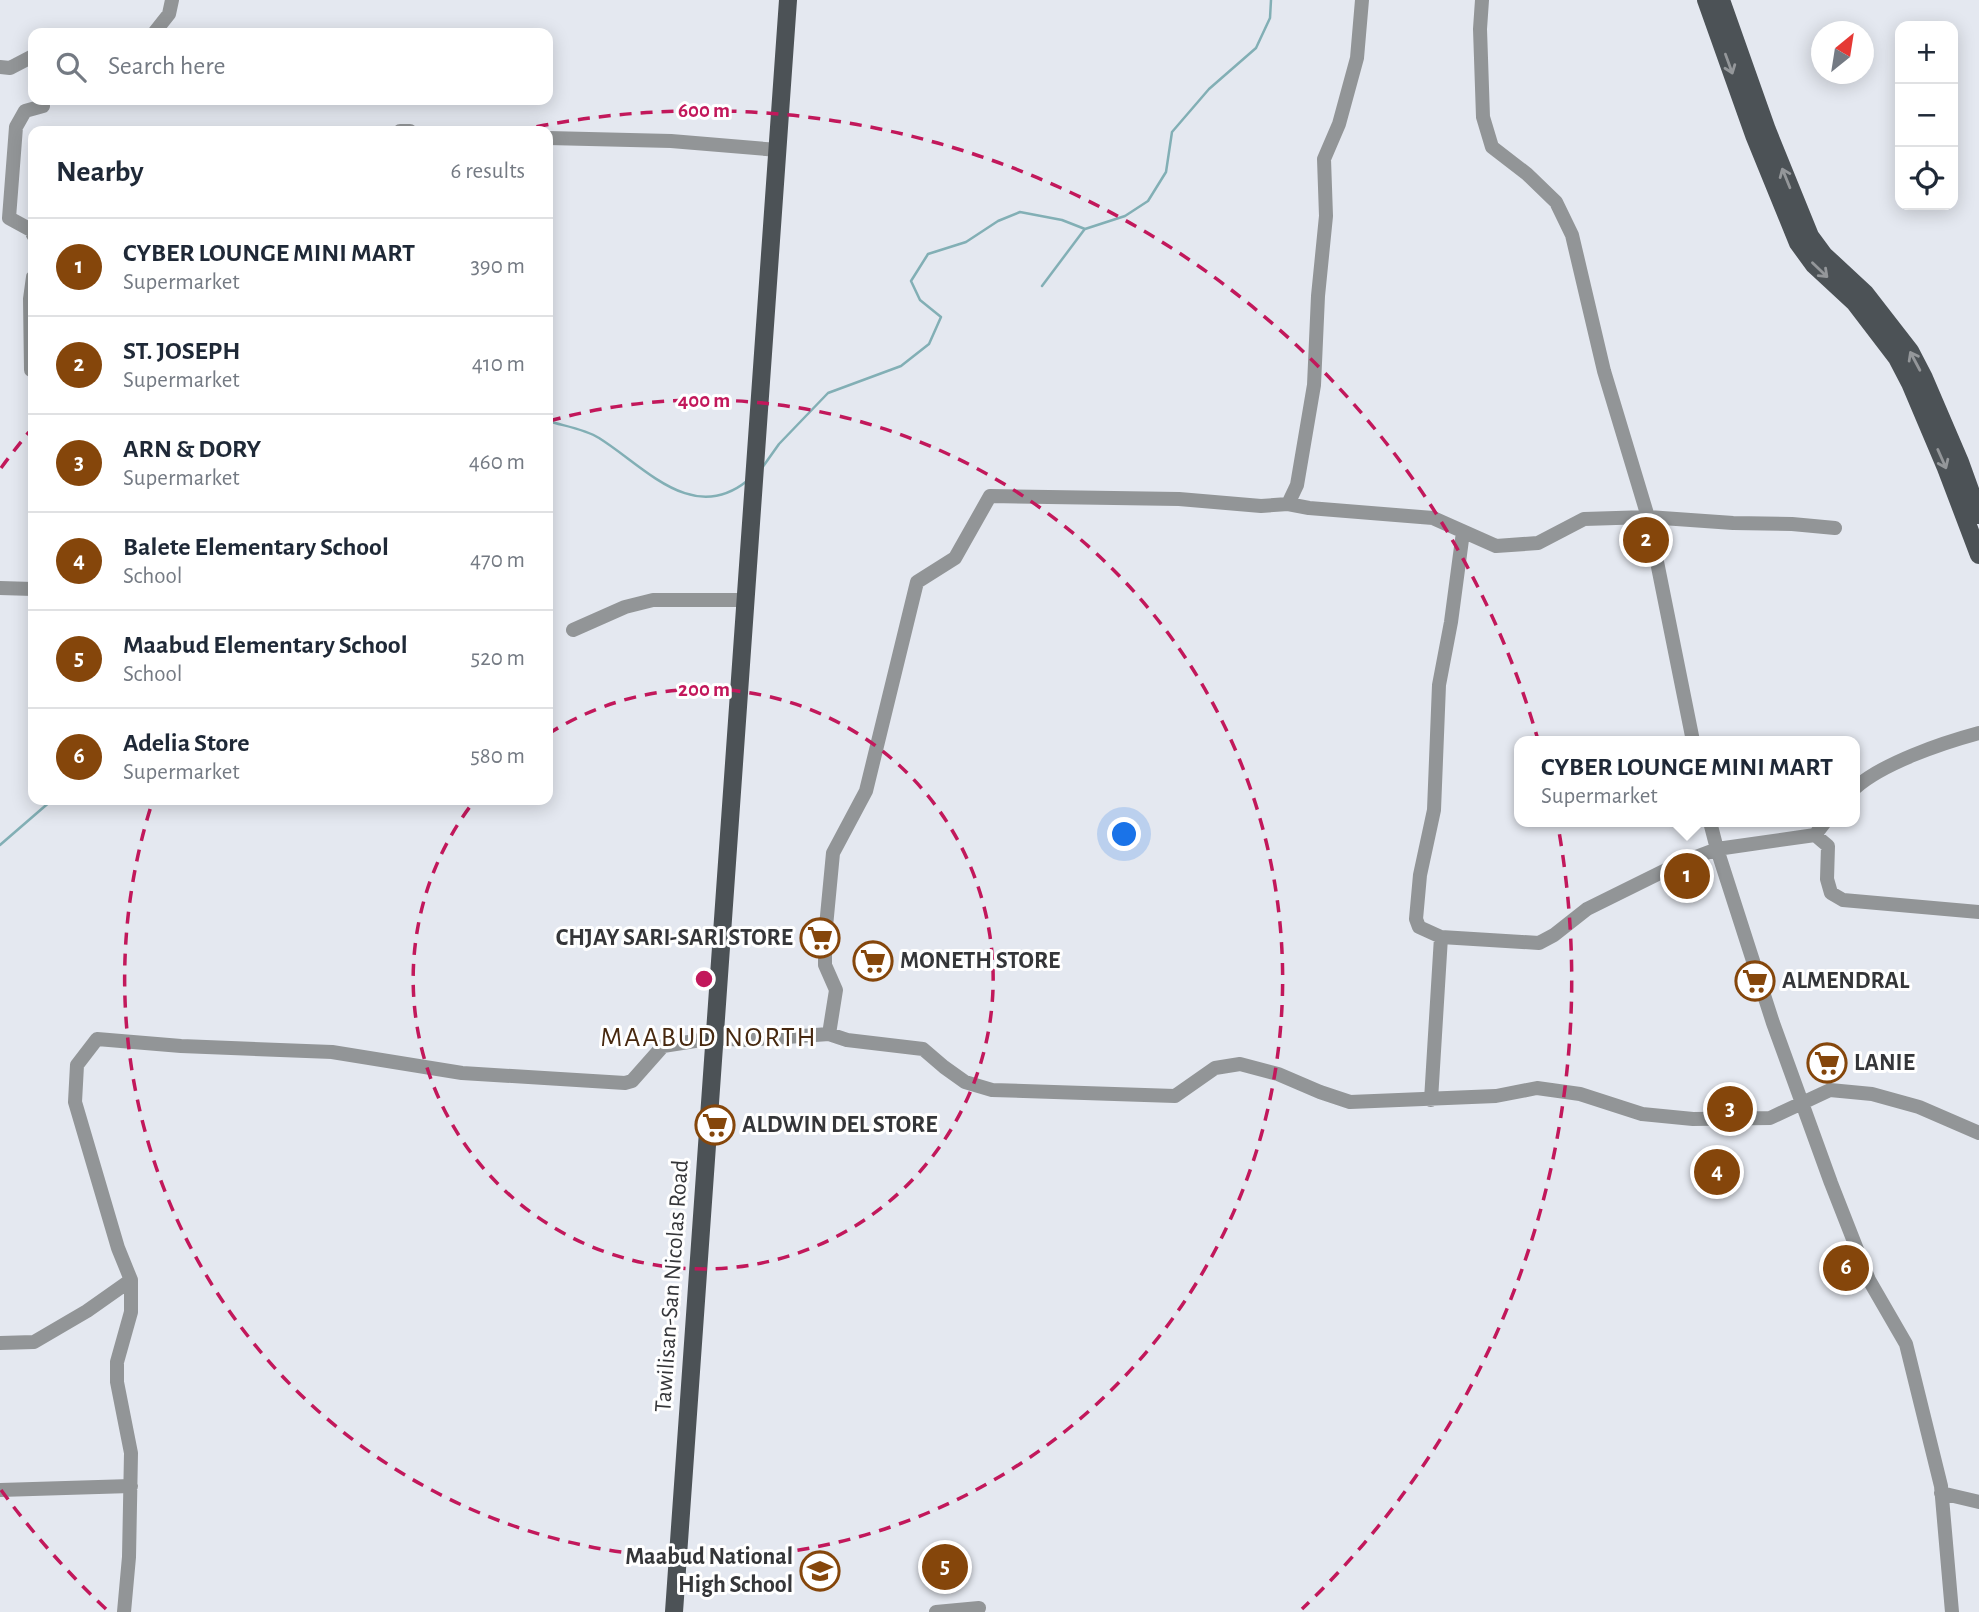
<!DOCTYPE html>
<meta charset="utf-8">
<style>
:root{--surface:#fff;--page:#f2f2f3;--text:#1f2937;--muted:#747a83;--line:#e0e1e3;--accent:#85460b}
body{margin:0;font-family:"Alegreya Sans",sans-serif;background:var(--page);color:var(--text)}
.controls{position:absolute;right:21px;top:21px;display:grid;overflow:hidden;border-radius:14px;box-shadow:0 4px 18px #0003}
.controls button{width:63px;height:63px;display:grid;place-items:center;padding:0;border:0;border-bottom:2px solid var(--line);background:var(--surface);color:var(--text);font:35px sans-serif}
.compass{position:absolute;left:1811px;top:21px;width:63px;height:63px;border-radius:50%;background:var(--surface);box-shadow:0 4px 18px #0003;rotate:30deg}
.you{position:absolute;left:1125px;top:835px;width:24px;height:24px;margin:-18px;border:5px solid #fff;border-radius:50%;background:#1a73e8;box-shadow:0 0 0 10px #1a73e833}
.badge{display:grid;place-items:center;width:46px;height:46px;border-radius:50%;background:var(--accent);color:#fff;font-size:23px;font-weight:700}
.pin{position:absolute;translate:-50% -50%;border:4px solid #fff;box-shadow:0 2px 7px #0006}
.popup{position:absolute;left:1514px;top:736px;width:346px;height:91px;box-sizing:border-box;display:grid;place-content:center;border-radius:14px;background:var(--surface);filter:drop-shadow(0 2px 5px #0005);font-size:23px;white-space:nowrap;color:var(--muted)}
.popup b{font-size:26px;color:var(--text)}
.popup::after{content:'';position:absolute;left:50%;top:100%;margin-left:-14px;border:14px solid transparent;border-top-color:var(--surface)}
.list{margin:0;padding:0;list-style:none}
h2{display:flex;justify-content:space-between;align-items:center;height:91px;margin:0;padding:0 28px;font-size:30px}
h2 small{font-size:23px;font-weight:400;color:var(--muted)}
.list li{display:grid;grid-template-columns:46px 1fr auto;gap:21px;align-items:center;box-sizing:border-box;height:98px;padding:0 28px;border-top:2px solid var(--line)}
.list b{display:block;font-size:26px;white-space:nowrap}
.list p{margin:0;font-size:23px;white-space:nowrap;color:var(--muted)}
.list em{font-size:23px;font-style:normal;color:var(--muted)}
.icon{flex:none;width:38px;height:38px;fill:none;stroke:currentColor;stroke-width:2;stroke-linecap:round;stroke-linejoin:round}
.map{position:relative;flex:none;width:1979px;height:1612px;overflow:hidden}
.search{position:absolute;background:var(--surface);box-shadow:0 4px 18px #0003;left:28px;top:28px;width:525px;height:77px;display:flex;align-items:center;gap:18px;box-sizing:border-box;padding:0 24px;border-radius:14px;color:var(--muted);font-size:26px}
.panel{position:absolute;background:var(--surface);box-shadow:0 4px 18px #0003;left:28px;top:126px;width:525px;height:679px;border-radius:14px}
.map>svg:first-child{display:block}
</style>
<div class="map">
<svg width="1979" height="1612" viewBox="0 0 1979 1612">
<rect width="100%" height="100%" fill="#e4e8f0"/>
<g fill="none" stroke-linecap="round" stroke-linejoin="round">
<path stroke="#82afb5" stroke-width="2.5" d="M1042 286 1084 230
M548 421C564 426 585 429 599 438 644 466 692 525 747 481
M762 468 779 444 828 393 901 366 929 344 941 317 920 300 911 281 928 254 966 242 998 221 1020 212 1062 220 1085 229 1125 216 1148 201 1166 172 1172 132 1209 89 1256 48 1270 18 1271 0
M0 845 52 800"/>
<path stroke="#929597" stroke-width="14" d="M1482 0 1480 29 1483 117 1492 147 1527 174 1556 202 1572 235 1604 371 1648 517 1693 741
M154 33 169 14 172 0
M0 67 10 68 33 56
M400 131H410
M548 138 671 141 778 150
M33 235 31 230 9 218 16 127 25 111 43 106
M33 277 30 299 31 370H33
M1288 504 1309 508 1433 518 1496 546 1538 543 1584 519 1648 517 1733 523 1792 524 1835 528
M0 588 33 589
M573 630 625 607 653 600H745
M1855 788C1883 763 1942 743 1979 733
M1710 822 1717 849 1773 1023 1831 1183 1869 1280 1906 1344 1941 1486 1952 1612
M1815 835 1828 846 1827 879 1831 893 1843 900 1979 912
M1441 937 1419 927 1416 919 1420 875 1434 810 1439 685 1451 622 1463 532
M829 1034 836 990 825 965V937L833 853 866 791 917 582 955 558 990 496 1179 499 1261 506 1288 504 1297 485 1314 385 1318 296 1326 216 1324 159 1339 124 1357 58 1362 0
M1431 1100 1441 937 1539 943 1554 935 1587 909 1680 863 1717 849 1815 835 1825 822
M0 1343 34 1342 87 1311 131 1280
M0 1490 131 1486
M1941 1493 1979 1502
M124 1612 129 1557 131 1453 117 1382V1362L131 1312V1280L118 1248 75 1102 77 1065 97 1039 181 1046 332 1052 462 1073 625 1083 632 1081 663 1046 714 1038 745 1040 829 1034 847 1040 923 1049 944 1067 965 1082 992 1090 1175 1096 1215 1068 1240 1064 1278 1074 1320 1092 1350 1102 1496 1096 1537 1088 1580 1094 1642 1114 1693 1119 1770 1118 1830 1090 1872 1094 1919 1107 1979 1133
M936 1612 979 1608"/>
<path stroke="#4c5256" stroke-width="18" d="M1706 0 1754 135 1798 243 1814 265 1855 303 1897 358 1910 383 1946 468 1979 555
M1721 0 1767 130 1810 236 1824 255 1865 293 1910 351 1924 378 1960 462 1979 515
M674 1612 788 0"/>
</g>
<defs><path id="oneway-shaft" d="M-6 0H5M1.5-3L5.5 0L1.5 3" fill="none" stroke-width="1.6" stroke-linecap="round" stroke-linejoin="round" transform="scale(1.75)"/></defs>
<g stroke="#94979a">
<use href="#oneway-shaft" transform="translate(1729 64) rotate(70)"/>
<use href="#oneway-shaft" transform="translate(1786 178) rotate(-112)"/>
<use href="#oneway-shaft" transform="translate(1820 270) rotate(44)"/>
<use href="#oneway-shaft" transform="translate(1915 361) rotate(-118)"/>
<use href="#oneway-shaft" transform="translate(1942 459) rotate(66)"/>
</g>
<g fill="none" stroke="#c2185b" stroke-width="3.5" stroke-dasharray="12 9">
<path d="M548 734A290 290 0 1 1 475 800"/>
<path d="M549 421A579 579 0 1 1 153 800"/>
<path d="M106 1609A869 869 0 0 1 1 1490M1 468A869 869 0 0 1 29 432M516 131A869 869 0 0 1 1302 1609"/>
</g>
<defs>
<g id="supermarket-ring" transform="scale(2.0125)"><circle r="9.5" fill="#fff" stroke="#85460b" stroke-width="1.5"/><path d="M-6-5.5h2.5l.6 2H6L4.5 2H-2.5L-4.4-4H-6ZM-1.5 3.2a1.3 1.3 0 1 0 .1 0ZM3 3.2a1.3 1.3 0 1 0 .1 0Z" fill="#85460b"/></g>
<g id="school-ring" transform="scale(2.0125)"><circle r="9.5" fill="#fff" stroke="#85460b" stroke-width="1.5"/><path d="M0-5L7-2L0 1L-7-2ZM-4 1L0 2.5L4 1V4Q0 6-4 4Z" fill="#85460b"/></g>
</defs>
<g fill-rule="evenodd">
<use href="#supermarket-ring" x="820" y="938"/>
<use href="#supermarket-ring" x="873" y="961"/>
<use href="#supermarket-ring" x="1755" y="981"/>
<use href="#supermarket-ring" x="1827" y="1063"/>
<use href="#supermarket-ring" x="715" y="1125"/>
<use href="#school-ring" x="820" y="1571"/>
</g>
<g text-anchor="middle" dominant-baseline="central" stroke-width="6" stroke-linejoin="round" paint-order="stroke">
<g font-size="24" font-weight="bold" fill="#353639" stroke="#fff" text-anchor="start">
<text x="793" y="938" text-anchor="end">CHJAY SARI-SARI STORE</text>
<text x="900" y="961">MONETH STORE</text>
<text x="1782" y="981">ALMENDRAL</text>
<text x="1854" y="1063">LANIE</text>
<text x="742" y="1125">ALDWIN DEL STORE</text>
<text x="793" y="1557" text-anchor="end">Maabud National<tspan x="793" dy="28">High School</tspan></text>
</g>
<g font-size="24" fill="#353639" stroke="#fff">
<text transform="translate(672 1286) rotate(-86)">Tawilisan-San Nicolas Road</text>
</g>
<g font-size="28" letter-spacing="2" fill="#47280f" stroke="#fff">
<text x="709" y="1038">MAABUD NORTH</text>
</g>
</g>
<circle cx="704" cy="979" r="10" fill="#c2185b" stroke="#fff" stroke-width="3.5"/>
<g font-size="21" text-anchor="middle" font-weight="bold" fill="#c2185b" stroke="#fff" stroke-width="6" stroke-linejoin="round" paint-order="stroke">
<text x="704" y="117">600 m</text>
<text x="704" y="407">400 m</text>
<text x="704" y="696">200 m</text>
</g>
</svg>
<div class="controls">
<button>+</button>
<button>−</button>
<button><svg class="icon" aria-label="locate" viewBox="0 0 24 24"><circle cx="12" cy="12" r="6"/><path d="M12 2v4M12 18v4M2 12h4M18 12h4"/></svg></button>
</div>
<svg class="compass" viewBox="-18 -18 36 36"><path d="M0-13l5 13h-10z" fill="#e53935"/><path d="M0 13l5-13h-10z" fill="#747a83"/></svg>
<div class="you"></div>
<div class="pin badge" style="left:1687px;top:876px">1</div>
<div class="popup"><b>CYBER LOUNGE MINI MART</b>Supermarket</div>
<div class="pin badge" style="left:1646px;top:540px">2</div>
<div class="pin badge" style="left:1730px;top:1109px">3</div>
<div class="pin badge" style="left:1717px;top:1172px">4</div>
<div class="pin badge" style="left:945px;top:1567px">5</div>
<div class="pin badge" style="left:1846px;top:1268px">6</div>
<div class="search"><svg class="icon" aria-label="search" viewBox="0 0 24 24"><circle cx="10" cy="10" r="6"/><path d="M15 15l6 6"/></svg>Search here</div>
<section class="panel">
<h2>Nearby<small>6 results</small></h2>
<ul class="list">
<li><span class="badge">1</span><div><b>CYBER LOUNGE MINI MART</b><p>Supermarket</p></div><em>390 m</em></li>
<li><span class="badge">2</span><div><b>ST. JOSEPH</b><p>Supermarket</p></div><em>410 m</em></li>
<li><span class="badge">3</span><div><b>ARN &amp; DORY</b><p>Supermarket</p></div><em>460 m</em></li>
<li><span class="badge">4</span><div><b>Balete Elementary School</b><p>School</p></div><em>470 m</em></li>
<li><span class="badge">5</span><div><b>Maabud Elementary School</b><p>School</p></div><em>520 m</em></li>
<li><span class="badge">6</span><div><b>Adelia Store</b><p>Supermarket</p></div><em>580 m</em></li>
</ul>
</section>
</div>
